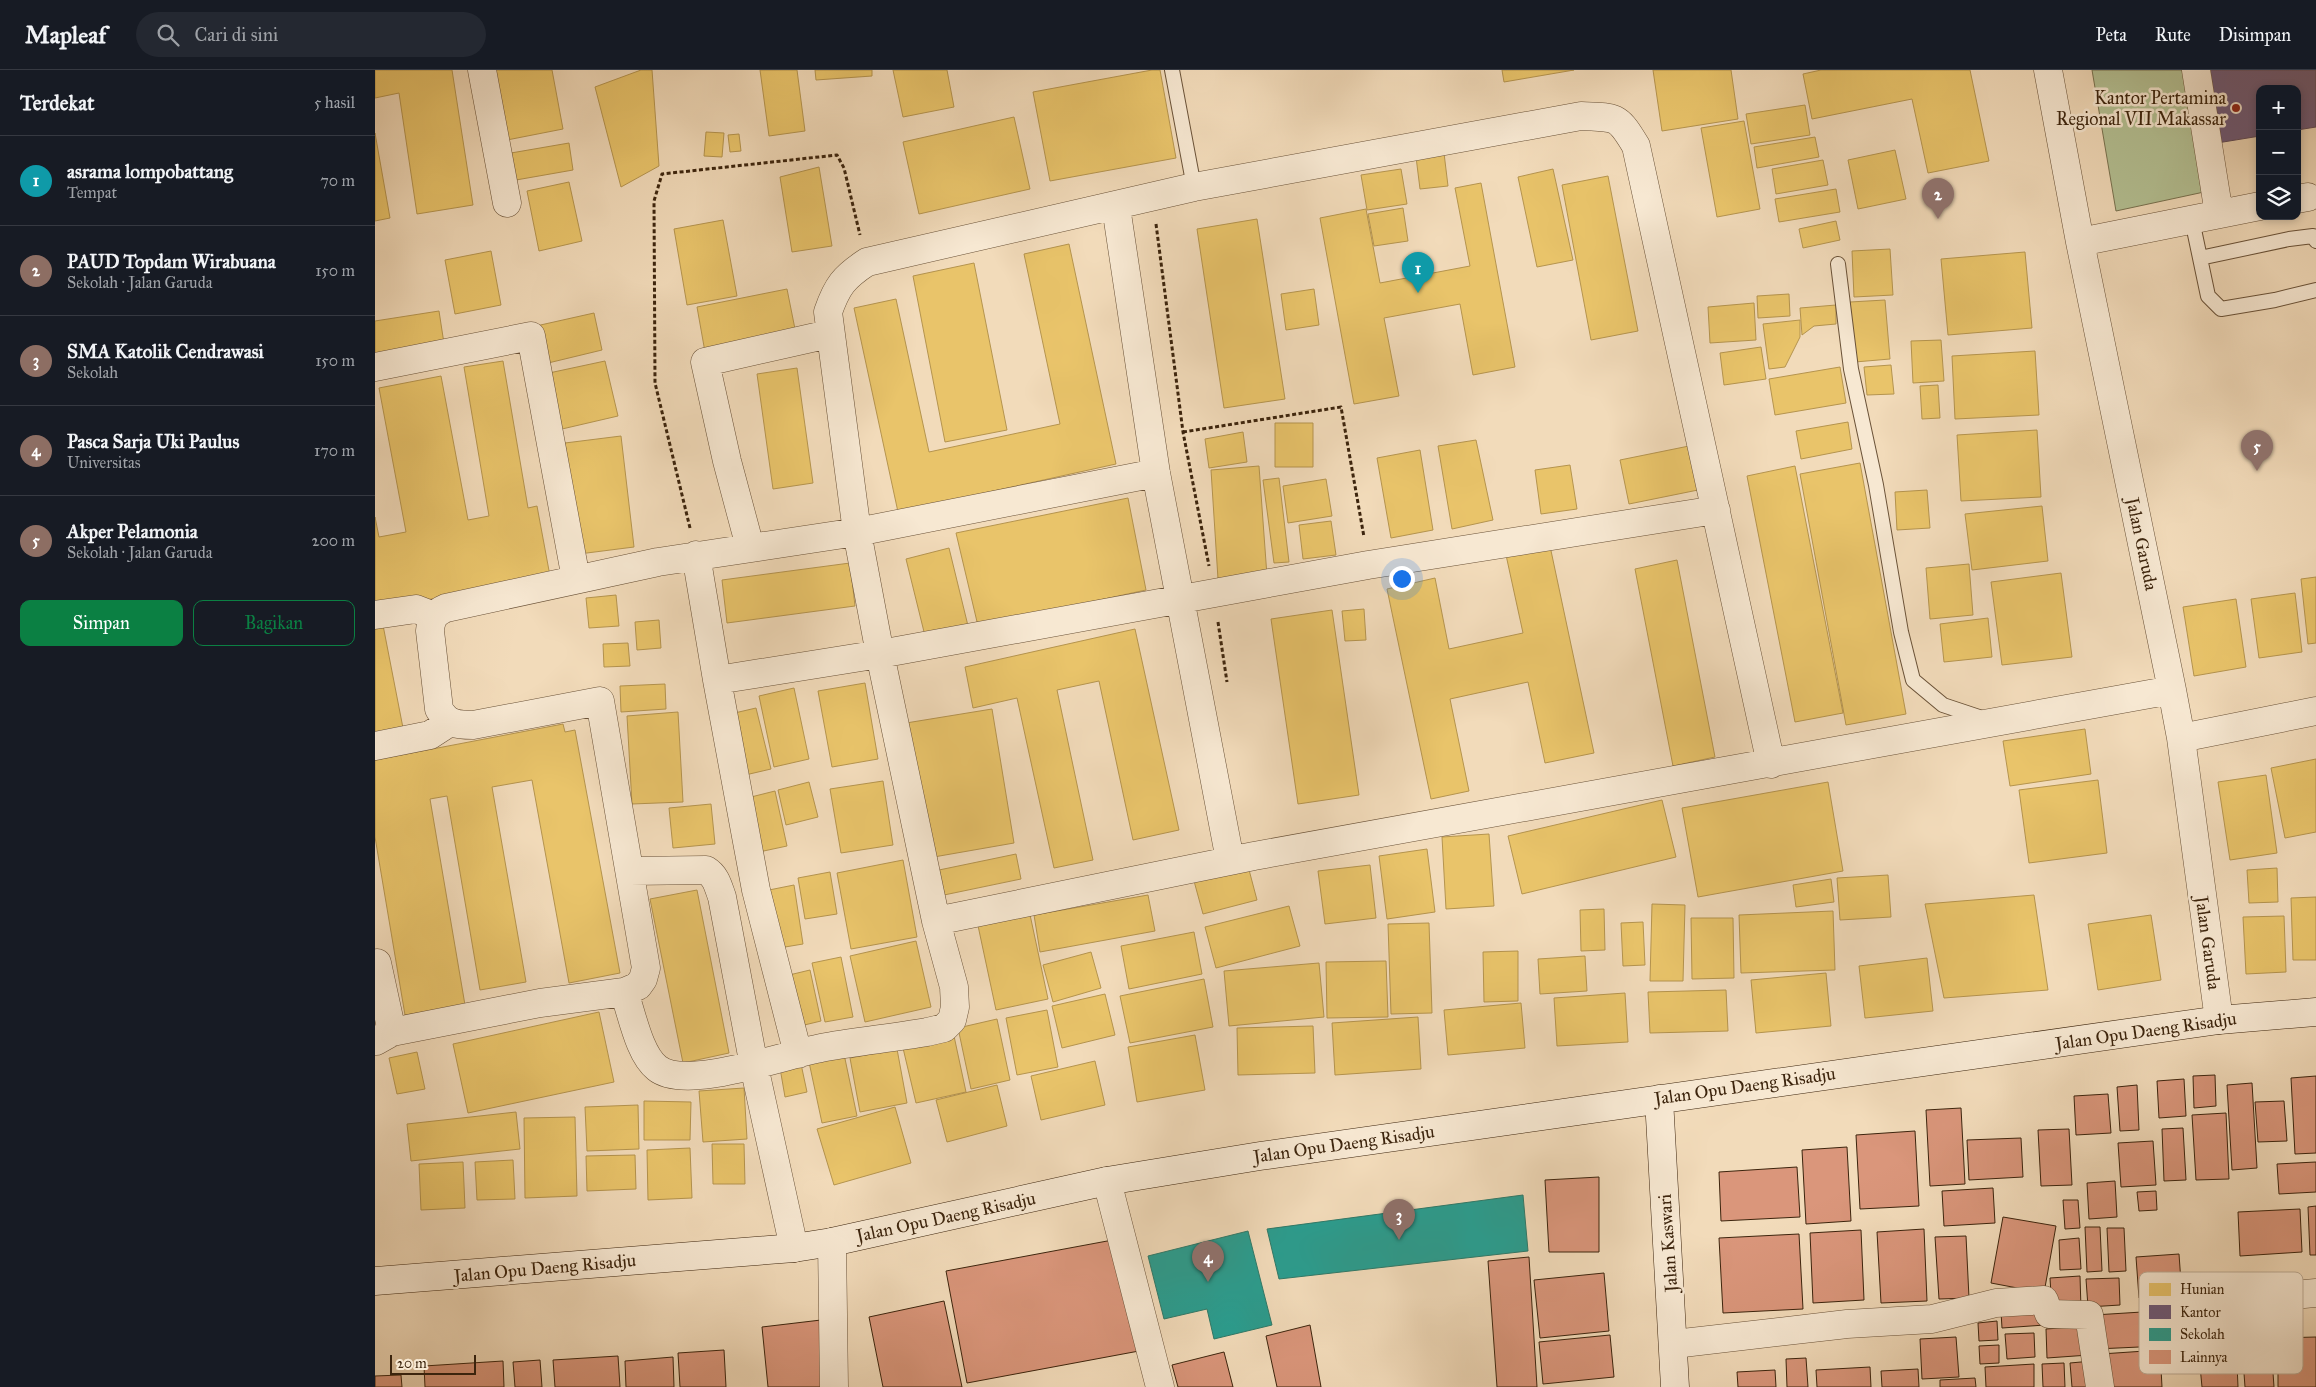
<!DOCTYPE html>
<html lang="id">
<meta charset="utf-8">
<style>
:root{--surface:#171b24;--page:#242831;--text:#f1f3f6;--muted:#9ea1a6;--line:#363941;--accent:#0b8043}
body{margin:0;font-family:"IM FELL Great Primer",serif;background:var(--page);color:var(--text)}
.controls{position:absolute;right:15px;top:15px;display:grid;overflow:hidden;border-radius:10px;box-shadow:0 2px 8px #0003}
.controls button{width:45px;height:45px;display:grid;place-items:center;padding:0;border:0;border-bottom:1px solid var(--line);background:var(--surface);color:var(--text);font:25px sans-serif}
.scale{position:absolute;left:15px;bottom:12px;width:86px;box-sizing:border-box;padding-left:5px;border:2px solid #3c240d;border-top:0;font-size:14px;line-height:18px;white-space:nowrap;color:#3c240d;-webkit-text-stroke:4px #f7e8d2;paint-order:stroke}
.you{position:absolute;left:1026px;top:508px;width:18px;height:18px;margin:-12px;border:4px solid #fff;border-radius:50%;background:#1a73e8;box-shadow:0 0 0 8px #1a73e833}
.badge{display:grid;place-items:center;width:32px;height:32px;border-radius:50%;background:var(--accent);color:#fff;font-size:16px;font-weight:700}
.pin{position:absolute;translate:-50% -41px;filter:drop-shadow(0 1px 2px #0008)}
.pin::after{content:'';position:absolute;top:26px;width:18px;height:15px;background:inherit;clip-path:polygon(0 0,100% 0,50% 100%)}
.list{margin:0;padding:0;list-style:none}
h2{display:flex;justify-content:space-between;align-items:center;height:65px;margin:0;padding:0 20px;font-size:21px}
h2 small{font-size:16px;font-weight:400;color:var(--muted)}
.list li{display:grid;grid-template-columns:32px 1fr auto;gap:15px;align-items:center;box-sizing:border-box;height:90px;padding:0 20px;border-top:1px solid var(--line)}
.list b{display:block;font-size:19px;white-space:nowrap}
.list p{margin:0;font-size:16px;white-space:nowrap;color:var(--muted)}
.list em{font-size:16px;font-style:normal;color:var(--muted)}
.actions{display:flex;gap:10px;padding:15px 20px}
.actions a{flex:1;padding:11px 0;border:1px solid var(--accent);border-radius:10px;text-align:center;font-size:18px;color:var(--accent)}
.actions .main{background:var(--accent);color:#fff}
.icon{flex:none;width:28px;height:28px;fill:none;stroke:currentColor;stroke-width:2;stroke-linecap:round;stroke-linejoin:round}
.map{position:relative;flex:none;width:1941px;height:1317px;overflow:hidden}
header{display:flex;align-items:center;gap:30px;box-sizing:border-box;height:70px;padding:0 25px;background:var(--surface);border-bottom:1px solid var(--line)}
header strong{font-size:24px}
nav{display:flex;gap:28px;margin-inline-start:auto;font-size:18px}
.search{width:350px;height:45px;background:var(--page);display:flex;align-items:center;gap:12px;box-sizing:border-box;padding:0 18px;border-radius:28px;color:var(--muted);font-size:19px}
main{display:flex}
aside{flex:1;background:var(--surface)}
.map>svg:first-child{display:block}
</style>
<header>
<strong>Mapleaf</strong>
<div class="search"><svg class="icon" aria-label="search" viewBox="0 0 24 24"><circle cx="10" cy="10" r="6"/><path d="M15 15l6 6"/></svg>Cari di sini</div>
<nav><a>Peta</a><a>Rute</a><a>Disimpan</a></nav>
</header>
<main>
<aside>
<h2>Terdekat<small>5 hasil</small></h2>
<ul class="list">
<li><span class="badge" style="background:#0f9aa8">1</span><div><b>asrama lompobattang</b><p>Tempat</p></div><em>70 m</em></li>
<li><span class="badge" style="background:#8d6e63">2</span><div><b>PAUD Topdam Wirabuana</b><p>Sekolah · Jalan Garuda</p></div><em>150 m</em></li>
<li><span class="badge" style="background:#8d6e63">3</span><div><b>SMA Katolik Cendrawasi</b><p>Sekolah</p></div><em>150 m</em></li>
<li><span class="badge" style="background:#8d6e63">4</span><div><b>Pasca Sarja Uki Paulus</b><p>Universitas</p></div><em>170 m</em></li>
<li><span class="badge" style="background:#8d6e63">5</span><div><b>Akper Pelamonia</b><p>Sekolah · Jalan Garuda</p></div><em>200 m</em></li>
</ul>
<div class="actions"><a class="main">Simpan</a><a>Bagikan</a></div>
</aside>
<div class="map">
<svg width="1941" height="1317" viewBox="0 0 1941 1317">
<rect width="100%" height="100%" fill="#f2dbba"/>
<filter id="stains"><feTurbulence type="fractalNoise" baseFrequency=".004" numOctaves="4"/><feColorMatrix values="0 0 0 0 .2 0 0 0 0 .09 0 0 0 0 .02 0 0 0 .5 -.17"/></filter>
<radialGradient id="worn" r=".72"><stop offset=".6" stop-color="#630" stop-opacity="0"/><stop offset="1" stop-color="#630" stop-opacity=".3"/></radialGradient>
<path fill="#b4c194" stroke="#787250" d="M1717 0H1814L1829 122 1741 141Z"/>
<path fill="#e9c46a" stroke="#b5944e" d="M0 0H77L98 135 42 144 24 23 0 28Z
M119 0H177L188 59 132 70Z
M266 0H277L284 96 246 117 220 17Z
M385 0H422L430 61 394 66Z
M440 0H497V6L441 10Z
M518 0H572L579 37 528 47Z
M777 0H785L801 88 675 111 658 22Z
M1127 0H1199L1129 12Z
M1278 0H1356L1363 49 1287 61Z
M1446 0H1595L1614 91 1553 103 1537 29 1437 49 1428 4Z
M1430 35 1435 65 1376 74 1371 44Z
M639 47 655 119 544 144 528 72Z
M1369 51 1385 139 1342 147 1326 58Z
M331 62 349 63 347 87 329 86Z
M0 63 15 148 0 151Z
M364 64 366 81 355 82 353 65Z
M1440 67 1444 87 1382 98 1379 77Z
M194 73 198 100 141 110 136 83Z
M1520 80 1531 129 1483 139 1473 90Z
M1069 83 1073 116 1045 119 1041 87Z
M1448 90 1453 115 1401 124 1397 99Z
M444 97 457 176 417 182 405 107Z
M1026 99 1032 134 992 140 986 105Z
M1178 99 1198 190 1162 197 1143 107Z
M1233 106 1263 261 1216 270 1187 115Z
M194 112 207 171 164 181 152 121Z
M1106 113 1140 297 1098 305 1085 234 1009 248 1024 326 979 334 945 148 991 139 1005 213 1095 196 1080 118Z
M1461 119 1465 142 1404 152 1400 129Z
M1028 138 1033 171 999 176 993 144Z
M882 149 910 329 849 338 822 159Z
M348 150 362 226 312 235 299 159Z
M1461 151 1465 170 1428 178 1424 159Z
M694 174 741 394 523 442 479 238 521 229 554 382 685 354 649 184Z
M1515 179 1518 225 1479 227 1477 181Z
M116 181 126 235 80 244 70 190Z
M1650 182 1657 258 1573 265 1566 189Z
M599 193 632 360 570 372 538 206Z
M412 219 421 264 330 282 322 237Z
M939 219 944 255 911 260 906 224Z
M1414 224 1415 246 1383 248 1382 226Z
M1510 230 1515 289 1480 292 1475 232Z
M1379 233 1381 270 1335 273 1333 237Z
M1461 235V254L1439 256 1427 265 1425 238Z
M64 241 70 280 0 284V251Z
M219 243 227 280 169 294 161 256Z
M1425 250V267L1410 297 1394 299 1388 254Z
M1566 270 1569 311 1538 313 1536 271Z
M1386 277 1391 309 1349 315 1345 283Z
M1660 281 1664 345 1580 349 1577 286Z
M128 291 153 438 162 436 175 506 0 540V447L4 467 31 462 4 318 66 306 93 450 114 446 89 297Z
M230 291 243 346 187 359 174 303Z
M1516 295 1519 324 1492 325 1489 297Z
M1465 297 1471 333 1400 345 1394 309Z
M422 298 438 413 398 419 382 304Z
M1563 315 1565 348 1547 349 1545 316Z
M1473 352 1477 379 1426 389 1421 361Z
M900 353H938V397H900Z
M1662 360 1666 427 1586 431 1582 365Z
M868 362 872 392 834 398 830 369Z
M246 366 259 477 204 484 190 373Z
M1101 370 1118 450 1077 459 1063 376Z
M1314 376 1323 420 1254 434 1245 390Z
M1045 380 1058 460 1016 468 1002 388Z
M1485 393 1531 644 1471 655 1425 404Z
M1195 395 1202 439 1166 444 1160 400Z
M884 396 892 506 843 509 836 400Z
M1420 396 1468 643 1420 652 1372 406Z
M904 408 914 492 899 493 888 410Z
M951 409 957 446 913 453 908 416Z
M1552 420 1555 458 1522 460 1520 422Z
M753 428 771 520 603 556 581 463Z
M1667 436 1673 491 1597 500 1590 444Z
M956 451 961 485 928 489 924 455Z
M1175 476 1219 683 1170 693 1153 612 1075 629 1094 721 1056 729 1012 519 1060 508 1074 579 1148 563 1131 485Z
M574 478 595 564 552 574 531 489Z
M1302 490 1340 687 1298 696 1260 499Z
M475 493 480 536 352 553 347 510Z
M1594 494 1598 545 1555 549 1551 498Z
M1686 503 1697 587 1627 595 1616 512Z
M1941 507V573L1933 574 1926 509Z
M1920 523 1927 582 1884 588 1876 529Z
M241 525 244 556 214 558 211 528Z
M1861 529 1871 597 1819 606 1808 537Z
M989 539 991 570 970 571 967 541Z
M957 540 984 725 923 734 896 549Z
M1613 548 1617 587 1569 592 1565 554Z
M7 550 28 658 0 664V552Z
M284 550 286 578 262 580 260 552Z
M760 559 804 760 758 770 724 611 682 620 718 790 679 798 642 628 598 638 590 597Z
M253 573 255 596 229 597 228 574Z
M490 613 503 689 457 697 443 621Z
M290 614 291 639 246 642 245 616Z
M419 618 434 689 399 697 384 626Z
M381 638 396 699 366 706 351 645Z
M617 639 639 773 553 788 531 653Z
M303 642 308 732 257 734 252 646Z
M188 654 190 662 200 660 245 903 194 913 157 710 117 717 151 912 105 920 72 726 55 729 90 935 30 945 0 767V690Z
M1710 659 1716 704 1635 716 1628 671Z
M1941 689V762L1910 768 1896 698Z
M1891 705 1902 783 1855 790 1843 712Z
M1723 710 1732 783 1654 793 1644 720Z
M508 711 518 775 466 783 455 719Z
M434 712 443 747 411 755 403 720Z
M1453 712 1468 801 1323 827 1307 738Z
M400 721 412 776 384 782 372 728Z
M1287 730 1301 787 1147 824 1133 766Z
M336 734 340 774 298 778 294 738Z
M1114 764 1119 836 1071 839 1067 767Z
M1052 779 1060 842 1012 849 1004 786Z
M641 784 646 809 569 825 564 800Z
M528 790 542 867 476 879 462 803Z
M995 795 1001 848 950 854 943 801Z
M873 796 882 830 828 844 819 811Z
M1902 798 1903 832 1874 833 1872 800Z
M455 802 462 844 430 849 423 808Z
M1513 805 1516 847 1465 850 1462 808Z
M1456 809 1459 832 1421 837 1418 815Z
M419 815 428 874 404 878 394 820Z
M322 820 354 983 308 993 275 829Z
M773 825 780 861 665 882 659 845Z
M1659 825 1673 920 1569 928 1550 834Z
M1941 827V890H1918L1916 828Z
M1277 834 1310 835 1308 911H1275Z
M914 836 925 876 841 898 830 857Z
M1229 839 1230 880 1206 881 1205 840Z
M654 840 673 929 621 940 602 851Z
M1458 841 1460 900 1366 903 1364 845Z
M1776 845 1786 910 1723 920 1713 854Z
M1909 846 1911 902 1871 904 1868 847Z
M1316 848H1358L1359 908 1317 909Z
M1268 852 1270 895 1248 896 1246 853Z
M1054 853 1057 943 1016 944 1013 854Z
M819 862 827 904 754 919 746 876Z
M541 871 556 937 490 952 475 886Z
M1143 881V931L1109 932 1108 882Z
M716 882 726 918 678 932 668 895Z
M1210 886 1212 921 1165 924 1163 889Z
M466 887 478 947 450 952 437 893Z
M1552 888 1558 941 1490 948 1484 896Z
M1011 891 1013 947 952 948 951 892Z
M944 893 949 947 854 956 849 901Z
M435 900 446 951 421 957 410 906Z
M1451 903 1456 956 1381 963 1376 910Z
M829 909 838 957 755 973 745 926Z
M1351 920 1353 961 1275 963 1273 922Z
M1250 923 1253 972 1182 976 1179 928Z
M730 924 740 965 687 978 677 936Z
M1146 933 1150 978 1073 985 1069 940Z
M672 940 683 997 642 1005 631 948Z
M224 942 239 1012 93 1043 78 974Z
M1043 947 1046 999 960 1005 957 953Z
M622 949 635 1010 596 1019 583 958Z
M938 956 940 1003 863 1005 862 958Z
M820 965 830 1020 762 1032 753 977Z
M579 966 591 1022 541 1033 528 978Z
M522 979 532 1033 485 1042 475 988Z
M42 982 50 1019 22 1024 14 988Z
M469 984 482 1046 447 1053 434 992Z
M720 991 730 1035 666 1050 656 1006Z
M426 994 432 1022 410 1027 405 998Z
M622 1015 632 1056 572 1072 561 1030Z
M369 1018 372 1069 328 1072 324 1021Z
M269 1031 316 1032 315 1070H269Z
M263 1035 264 1079 212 1081 210 1037Z
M520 1037 536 1093 459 1115 442 1059Z
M141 1042 145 1079 36 1091 32 1054Z
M200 1047 202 1126 150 1128 149 1048Z
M337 1074H369L370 1114H338Z
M315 1078 317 1128 273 1130 272 1080Z
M260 1085 261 1119 212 1121 211 1086Z
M138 1090 140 1129 102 1130 100 1092Z
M88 1092 90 1138 46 1140 44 1094Z"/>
<path fill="#6d597a" stroke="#5e4959" d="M1830 0H1941V57L1922 60V19H1885V66L1842 73Z"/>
<path fill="#2a9d8f" stroke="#2f7968" d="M1148 1125 1153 1181 904 1209 892 1159Z
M873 1161 897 1255 839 1269 832 1239 789 1249 773 1186Z"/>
<path fill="#da967b" stroke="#3c240d" d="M1840 1005 1841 1036 1819 1038 1818 1006Z
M1941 1006V1083L1920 1084 1916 1008Z
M1809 1009 1811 1046 1784 1048 1782 1011Z
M1877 1013 1882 1098 1857 1100 1852 1015Z
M1762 1015 1764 1060 1745 1061 1742 1017Z
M1733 1024 1736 1063 1701 1065 1699 1026Z
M1909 1031 1912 1071 1883 1072 1880 1032Z
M1586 1038 1590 1114 1555 1116 1551 1040Z
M1851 1043 1854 1109 1821 1110 1817 1045Z
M1808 1058 1811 1110 1789 1111 1787 1059Z
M1694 1059 1697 1115 1666 1116 1663 1060Z
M1540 1061 1544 1136 1485 1139 1481 1065Z
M1646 1068 1648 1107 1594 1110 1592 1070Z
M1778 1071 1781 1115 1746 1117 1743 1073Z
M1472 1077 1476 1151 1431 1154 1427 1080Z
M1941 1092V1122L1904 1124 1902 1094Z
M1422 1097 1425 1147 1346 1151 1344 1102Z
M1224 1107V1182H1174L1170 1110Z
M1740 1111 1742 1147 1714 1149 1712 1113Z
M1618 1118 1620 1153 1569 1156 1567 1121Z
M1781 1121 1782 1140 1764 1141 1762 1122Z
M1688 1130H1703L1705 1158 1690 1159Z
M1941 1136V1185H1935L1933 1137Z
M1925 1139 1927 1182 1865 1186 1863 1142Z
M1628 1147 1681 1156 1669 1223 1616 1213Z
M1710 1157H1725L1727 1201 1712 1202Z
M1732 1158H1749L1751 1201 1734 1202Z
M1549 1159 1552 1231 1506 1233 1502 1162Z
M1486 1160 1489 1230 1438 1233 1435 1163Z
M1424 1164 1428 1239 1348 1243 1344 1168Z
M1591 1166 1594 1228 1564 1229 1560 1167Z
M1704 1168 1706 1199 1685 1200 1684 1170Z
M743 1169 764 1281 592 1313 571 1201Z
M1804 1184 1807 1226 1764 1228 1761 1187Z
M1154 1187 1162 1317H1122L1113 1191Z
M1229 1203 1234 1261 1165 1268 1159 1210Z
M1705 1206 1706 1239 1677 1241 1675 1208Z
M1744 1208 1745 1235 1713 1237 1711 1209Z
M569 1231 587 1317H508L494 1247Z
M1670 1240V1255L1627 1258 1626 1242Z
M1783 1241 1786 1276 1721 1279 1719 1245Z
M446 1250 453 1317H393L387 1257Z
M1622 1251 1623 1270 1604 1271 1603 1253Z
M935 1255 946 1317H902L891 1266Z
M1713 1256 1714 1285 1672 1288 1671 1259Z
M1659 1263 1660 1287 1632 1289 1630 1264Z
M1235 1265 1239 1307 1168 1314 1164 1272Z
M1581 1267 1584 1307 1547 1309 1545 1269Z
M1941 1267V1317H1903V1268Z
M1896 1274 1899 1317H1870L1867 1276Z
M1624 1275V1293L1605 1294 1604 1276Z
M349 1280 351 1317H305L303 1283Z
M1785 1280 1787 1317H1728L1726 1284Z
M849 1282 858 1317H803L797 1295Z
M243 1286 245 1317H180L178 1290Z
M298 1287 299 1317H251L250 1291Z
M1431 1288 1433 1317H1412L1411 1289Z
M165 1290 167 1317H140L138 1292Z
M128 1291 129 1317H50L49 1296Z
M1717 1291 1719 1317H1697L1695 1293Z
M1689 1293 1690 1317H1668L1667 1294Z
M1659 1294V1317H1611L1610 1297Z
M1862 1294 1863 1317H1827L1825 1296Z
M1495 1297 1496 1317H1442L1441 1300Z
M1543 1299 1544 1317H1507L1506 1301Z
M1400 1300 1401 1317H1363L1362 1302Z
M26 1305 27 1317H0V1306Z
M1600 1308 1601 1317H1565V1310Z"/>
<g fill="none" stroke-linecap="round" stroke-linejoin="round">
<g stroke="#6a5238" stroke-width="16">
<path id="service" d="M797 0 819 117
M1817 150 1833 226 1846 239 1900 230 1941 220
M1825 188 1914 169 1938 166 1941 171
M1463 194 1476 299 1501 415 1526 562 1538 610 1568 635 1610 649"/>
</g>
<g stroke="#6a5238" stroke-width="29">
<path id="minor" d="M107 0 132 133
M1673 0 1705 172 1797 620 1806 668 1844 950
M1821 0 1844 144
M1922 129 1933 127
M741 137 781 403 855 790
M1705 172 1885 136
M0 297 156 266 201 509
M375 477 352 391 330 292 454 264
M321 485 342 610 505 584 993 495 1341 440
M0 545 41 539 59 546
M342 610 381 820 423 984
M1806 668 1941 641
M0 676 55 665 75 652
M255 801 331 800C341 806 343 816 347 827L379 996 419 1178
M561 851 879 786 1797 620
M249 922C257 944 264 984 282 998 311 1022 414 983 451 977 484 971 518 968 552 962L569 958 577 950 580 937 579 917 561 851 505 584 482 462 453 242C462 216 469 207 492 192L819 117 1206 46C1241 48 1242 44 1261 76L1396 694
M17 962 165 933 249 922 263 916 268 909 271 898 225 631 98 655C82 655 72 654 64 639L55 561C56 549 59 543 71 538L283 492 482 462 781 403
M1 971 17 962 2 893
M732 1111 785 1317
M457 1172 459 1317
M1907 1226 1941 1223
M1299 1274 1472 1254 1557 1249 1621 1233 1669 1230 1674 1244 1714 1245 1725 1317"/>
</g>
<g stroke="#3c240d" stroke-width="29">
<path id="secondary" d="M1284 1029 1300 1317
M0 1211 419 1178 457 1172 732 1111 885 1086 1844 950 1941 942"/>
</g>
<path stroke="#3c240d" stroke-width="3" stroke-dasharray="4 2.5" stroke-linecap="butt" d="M781 154 808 362 834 496
M808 362 966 337 989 467
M315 458 280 313 279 131 287 104 462 85 469 98 485 165
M843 552 852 612"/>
<use href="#service" stroke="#f7e8d2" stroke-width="14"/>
<use href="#minor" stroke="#f7e8d2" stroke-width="28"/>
<use href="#secondary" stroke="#f7e8d2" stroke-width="28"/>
</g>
<circle fill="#8f2418" stroke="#f7e8d2" stroke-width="2" cx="1861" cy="38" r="5"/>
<g text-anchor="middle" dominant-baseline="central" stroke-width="5" stroke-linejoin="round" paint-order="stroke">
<g font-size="18" fill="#3c240d" stroke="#f7e8d2" text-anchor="end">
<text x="1851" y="28">Kantor Pertamina<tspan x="1851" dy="21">Regional VII Makassar</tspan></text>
</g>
<g font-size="18" fill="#3c240d" stroke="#f7e8d2">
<text transform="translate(1767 474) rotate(78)">Jalan Garuda</text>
<text transform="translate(1833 873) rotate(82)">Jalan Garuda</text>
<text transform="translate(1771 961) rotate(-8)">Jalan Opu Daeng Risadju</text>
<text transform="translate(1370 1016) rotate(-8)">Jalan Opu Daeng Risadju</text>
<text transform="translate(969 1074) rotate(-8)">Jalan Opu Daeng Risadju</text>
<text transform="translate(571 1147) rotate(-12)">Jalan Opu Daeng Risadju</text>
<text transform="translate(1293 1173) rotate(-94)">Jalan Kaswari</text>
<text transform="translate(170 1198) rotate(-5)">Jalan Opu Daeng Risadju</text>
</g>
</g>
<rect x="1764" y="1202" width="164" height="102" rx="8" fill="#f7e8d2" stroke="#bfad97" stroke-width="1"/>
<rect x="1774" y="1213" width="22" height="13" fill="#e9c46a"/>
<rect x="1774" y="1235" width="22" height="14" fill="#6d597a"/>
<rect x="1774" y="1258" width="22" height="13" fill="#2a9d8f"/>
<rect x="1774" y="1280" width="22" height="14" fill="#da967b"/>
<g font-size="14" fill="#3c240d">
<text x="1805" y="1224">Hunian</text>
<text x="1805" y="1247">Kantor</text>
<text x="1805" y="1269">Sekolah</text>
<text x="1805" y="1292">Lainnya</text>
</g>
<rect width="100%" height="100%" filter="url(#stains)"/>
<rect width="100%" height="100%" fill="url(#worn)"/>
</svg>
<div class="controls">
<button>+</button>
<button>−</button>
<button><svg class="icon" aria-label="layers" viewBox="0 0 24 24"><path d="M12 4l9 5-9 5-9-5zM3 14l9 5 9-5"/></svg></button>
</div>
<div class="scale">20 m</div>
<div class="you"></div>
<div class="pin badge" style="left:1043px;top:223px;background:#0f9aa8">1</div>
<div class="pin badge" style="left:1563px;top:149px;background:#8d6e63">2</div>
<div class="pin badge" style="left:1024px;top:1170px;background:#8d6e63">3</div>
<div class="pin badge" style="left:833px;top:1212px;background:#8d6e63">4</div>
<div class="pin badge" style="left:1882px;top:401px;background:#8d6e63">5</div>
</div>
</main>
